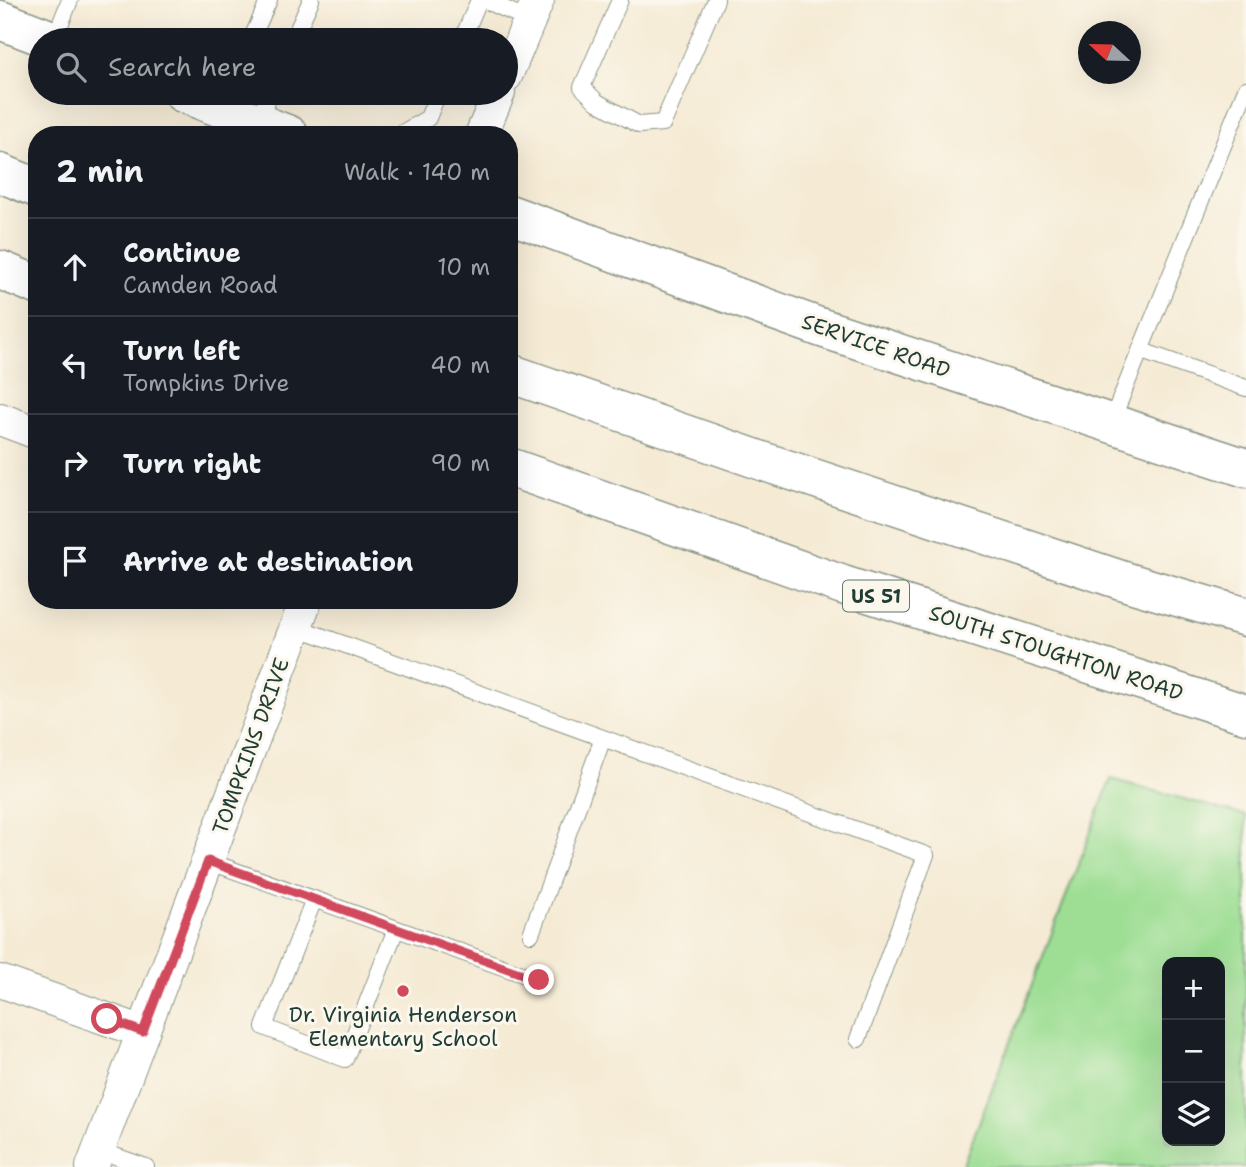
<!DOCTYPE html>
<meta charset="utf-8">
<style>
:root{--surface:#171b24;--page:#242831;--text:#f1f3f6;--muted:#9ea1a6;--line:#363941}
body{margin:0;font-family:"Shantell Sans",sans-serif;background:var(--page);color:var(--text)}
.controls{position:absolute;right:21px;bottom:21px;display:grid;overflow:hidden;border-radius:14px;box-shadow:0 7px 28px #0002}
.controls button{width:63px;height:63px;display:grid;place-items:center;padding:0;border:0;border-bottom:2px solid var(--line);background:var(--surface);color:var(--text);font:35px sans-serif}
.compass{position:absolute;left:1078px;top:21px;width:63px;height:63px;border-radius:50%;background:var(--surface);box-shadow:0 7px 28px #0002;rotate:292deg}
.stop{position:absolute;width:21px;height:21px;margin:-16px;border:5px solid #d1495b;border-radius:50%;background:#fff}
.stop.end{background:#d1495b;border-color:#fff;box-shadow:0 2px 7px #0008}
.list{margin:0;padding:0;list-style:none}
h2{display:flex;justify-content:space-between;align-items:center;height:91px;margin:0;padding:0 28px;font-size:30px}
h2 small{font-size:23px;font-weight:400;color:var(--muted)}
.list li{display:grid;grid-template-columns:46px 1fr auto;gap:21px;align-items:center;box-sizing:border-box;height:98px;padding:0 28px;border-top:2px solid var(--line)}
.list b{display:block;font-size:26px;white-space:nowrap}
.list p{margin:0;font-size:23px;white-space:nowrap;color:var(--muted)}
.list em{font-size:23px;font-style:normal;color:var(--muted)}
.icon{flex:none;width:38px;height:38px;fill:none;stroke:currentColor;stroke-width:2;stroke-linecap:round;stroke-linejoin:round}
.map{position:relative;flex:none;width:1246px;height:1167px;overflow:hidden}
.search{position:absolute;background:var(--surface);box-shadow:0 7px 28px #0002;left:28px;top:28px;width:490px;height:77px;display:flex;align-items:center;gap:18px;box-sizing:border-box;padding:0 24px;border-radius:38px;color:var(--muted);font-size:26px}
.panel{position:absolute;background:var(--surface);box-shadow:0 7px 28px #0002;left:28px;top:126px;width:490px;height:483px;border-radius:28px}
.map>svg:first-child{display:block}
</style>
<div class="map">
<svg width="1246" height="1167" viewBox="0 0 1246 1167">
<rect width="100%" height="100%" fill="#fbf7ec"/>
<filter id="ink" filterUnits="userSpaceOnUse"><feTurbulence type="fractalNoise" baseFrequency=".0143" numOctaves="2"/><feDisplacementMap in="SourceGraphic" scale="14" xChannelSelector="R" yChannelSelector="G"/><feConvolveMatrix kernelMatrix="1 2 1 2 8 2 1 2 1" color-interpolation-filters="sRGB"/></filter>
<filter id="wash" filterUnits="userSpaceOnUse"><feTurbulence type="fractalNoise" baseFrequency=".00686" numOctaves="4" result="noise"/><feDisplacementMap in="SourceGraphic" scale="28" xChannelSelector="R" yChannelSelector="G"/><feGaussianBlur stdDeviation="1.57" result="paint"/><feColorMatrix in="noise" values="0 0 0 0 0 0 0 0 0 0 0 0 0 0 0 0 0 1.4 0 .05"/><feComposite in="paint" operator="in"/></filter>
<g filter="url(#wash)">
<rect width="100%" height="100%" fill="#f5ebd5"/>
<path fill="#9ede94" stroke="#5e8e64" stroke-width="2" fill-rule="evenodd" d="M1111 779 1246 816V1167H962ZM1167 962H1220V1141H1167Z"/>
</g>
<g filter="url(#ink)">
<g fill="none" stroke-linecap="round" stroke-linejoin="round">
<g stroke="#8a9484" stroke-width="18">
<path id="lane" d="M485 0 529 20
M620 0 582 87 597 102 639 125 663 123 716 0
M54 40 70 0
M251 40 269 0
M293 40 311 0
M462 40 479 0
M259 123 270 93
M399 135 428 118 438 93
M1142 351 1246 388
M1110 425 1246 89
M296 627 926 855 858 1039
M208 861 539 980
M314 899 264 1027 345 1059 396 929
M531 934 603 738
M98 1150 146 1167"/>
</g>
<g stroke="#8a9484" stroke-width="34">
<path id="street" d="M506 76 538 0
M481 135 499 93
M0 419 37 433
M0 981 143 1032
M92 1167 306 600"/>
</g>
<g stroke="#8a9484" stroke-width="41">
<path id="secondary" d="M0 20 52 40
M183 93 289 135
M509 214 819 327 1246 468"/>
</g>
<g stroke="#8a9484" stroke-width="41">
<path id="primary" d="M0 173 37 188
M0 270 37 285
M509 373 765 462 1127 582 1246 617
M509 467 843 585 1246 714"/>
</g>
<use href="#lane" stroke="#fff" stroke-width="16"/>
<use href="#street" stroke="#fff" stroke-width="32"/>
<use href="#secondary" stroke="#fff" stroke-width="38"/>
<use href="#primary" stroke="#fff" stroke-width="38"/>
</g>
</g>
<g fill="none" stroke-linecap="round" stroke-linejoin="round" filter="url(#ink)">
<path stroke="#d1495b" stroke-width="9" d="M107 1019 143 1032 208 861 539 980"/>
</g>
<circle fill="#d1495b" stroke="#fbf7ec" stroke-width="2.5" cx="403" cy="991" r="7"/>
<g text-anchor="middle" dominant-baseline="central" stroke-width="6" stroke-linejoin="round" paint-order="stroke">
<rect fill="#fbf7ec" stroke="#61756b" stroke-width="2" x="843" y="580.5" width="66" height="31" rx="5"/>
<g font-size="19" font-weight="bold" fill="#1f3d34">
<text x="876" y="596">US 51</text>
</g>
<g font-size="21" fill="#1f3d34" stroke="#fbf7ec">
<text transform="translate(876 346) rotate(19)">SERVICE ROAD</text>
<text transform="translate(1056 653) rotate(18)">SOUTH STOUGHTON ROAD</text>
<text transform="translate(251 746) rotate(-70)">TOMPKINS DRIVE</text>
</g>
<g font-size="21" fill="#1f3d34" stroke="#fbf7ec">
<text x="403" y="1015">Dr. Virginia Henderson<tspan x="403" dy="24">Elementary School</tspan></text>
</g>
</g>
</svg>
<div class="controls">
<button>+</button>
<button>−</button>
<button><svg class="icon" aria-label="layers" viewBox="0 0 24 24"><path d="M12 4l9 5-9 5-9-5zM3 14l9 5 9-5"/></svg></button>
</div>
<svg class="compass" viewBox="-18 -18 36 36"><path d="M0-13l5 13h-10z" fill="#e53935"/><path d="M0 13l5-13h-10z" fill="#9ea1a6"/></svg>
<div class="stop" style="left:107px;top:1019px"></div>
<div class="stop end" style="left:539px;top:980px"></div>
<div class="search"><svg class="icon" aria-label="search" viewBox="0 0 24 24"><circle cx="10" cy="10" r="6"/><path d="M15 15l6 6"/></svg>Search here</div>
<section class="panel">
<h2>2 min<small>Walk · 140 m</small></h2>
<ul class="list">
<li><svg class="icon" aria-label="ahead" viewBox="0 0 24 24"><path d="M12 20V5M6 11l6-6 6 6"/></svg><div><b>Continue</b><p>Camden Road</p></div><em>10 m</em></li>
<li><svg class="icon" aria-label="left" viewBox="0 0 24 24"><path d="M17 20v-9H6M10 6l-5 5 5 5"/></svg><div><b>Turn left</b><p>Tompkins Drive</p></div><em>40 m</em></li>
<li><svg class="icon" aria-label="right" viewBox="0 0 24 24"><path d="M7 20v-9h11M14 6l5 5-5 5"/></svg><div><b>Turn right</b></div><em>90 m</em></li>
<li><svg class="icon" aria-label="arrive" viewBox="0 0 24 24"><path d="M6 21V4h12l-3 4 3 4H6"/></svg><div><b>Arrive at destination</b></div></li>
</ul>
</section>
</div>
